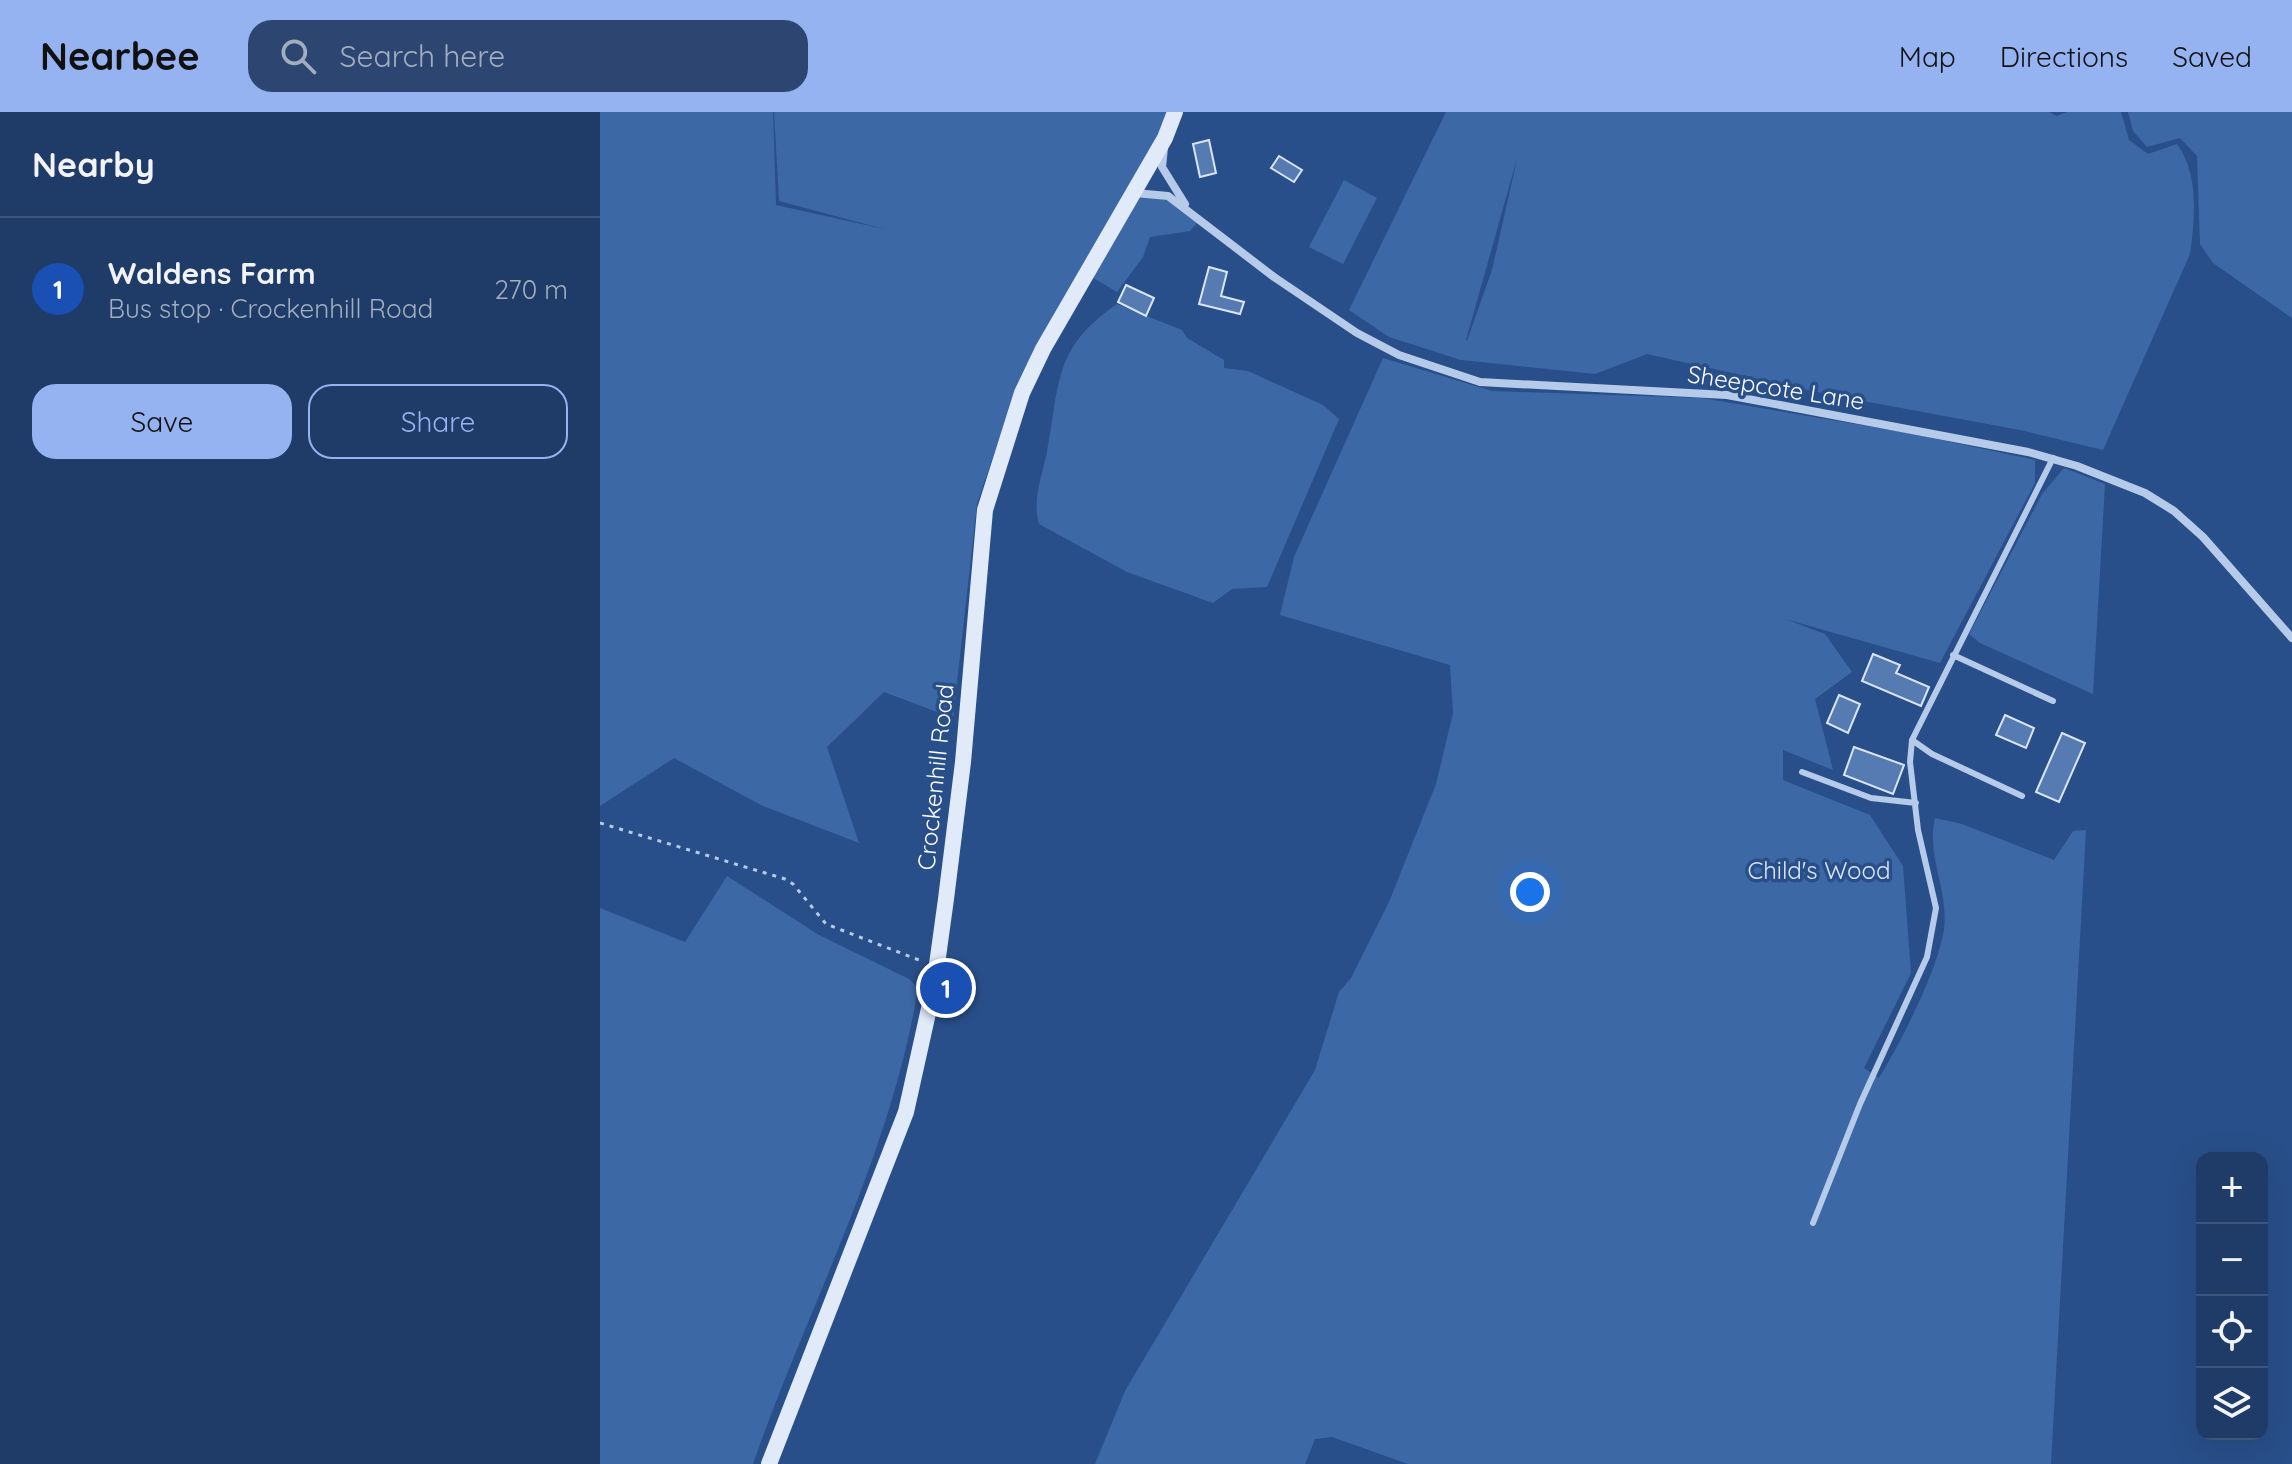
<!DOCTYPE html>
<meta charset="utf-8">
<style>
:root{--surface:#1f3b68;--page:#2c4671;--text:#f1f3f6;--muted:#a1adc0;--line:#3c557c;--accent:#95b2f1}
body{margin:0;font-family:Quicksand,sans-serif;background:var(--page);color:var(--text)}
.controls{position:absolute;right:24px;bottom:24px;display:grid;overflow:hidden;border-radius:16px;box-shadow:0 8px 32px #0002}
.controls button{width:72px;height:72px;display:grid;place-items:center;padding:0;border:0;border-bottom:2px solid var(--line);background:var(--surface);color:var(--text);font:40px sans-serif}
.you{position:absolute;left:930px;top:780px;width:28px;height:28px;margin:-20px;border:6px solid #fff;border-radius:50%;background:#1a73e8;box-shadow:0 0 0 12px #1a73e833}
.badge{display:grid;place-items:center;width:52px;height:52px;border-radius:50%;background:var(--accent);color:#fff;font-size:26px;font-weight:700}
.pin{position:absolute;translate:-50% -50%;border:4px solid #fff;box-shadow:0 2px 8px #0006}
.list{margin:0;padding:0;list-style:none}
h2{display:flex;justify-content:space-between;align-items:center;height:104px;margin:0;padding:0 32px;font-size:34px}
h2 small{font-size:26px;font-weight:400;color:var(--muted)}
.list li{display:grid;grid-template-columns:52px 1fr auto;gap:24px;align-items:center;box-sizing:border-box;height:144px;padding:0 32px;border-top:2px solid var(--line)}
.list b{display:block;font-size:30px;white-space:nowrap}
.list p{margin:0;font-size:26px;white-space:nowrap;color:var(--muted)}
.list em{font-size:26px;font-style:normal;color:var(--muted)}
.actions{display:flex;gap:16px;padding:24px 32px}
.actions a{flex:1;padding:18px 0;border:2px solid var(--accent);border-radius:24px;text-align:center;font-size:28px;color:var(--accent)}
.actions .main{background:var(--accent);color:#111}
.icon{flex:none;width:44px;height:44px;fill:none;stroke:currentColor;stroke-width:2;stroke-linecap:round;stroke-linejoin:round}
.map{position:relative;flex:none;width:1692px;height:1352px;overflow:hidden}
header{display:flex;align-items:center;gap:48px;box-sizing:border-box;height:112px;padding:0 40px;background:var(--accent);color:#111}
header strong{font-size:38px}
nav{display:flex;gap:44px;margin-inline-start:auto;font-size:28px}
.search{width:560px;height:72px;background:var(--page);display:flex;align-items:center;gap:20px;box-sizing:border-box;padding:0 28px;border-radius:24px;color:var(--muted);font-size:30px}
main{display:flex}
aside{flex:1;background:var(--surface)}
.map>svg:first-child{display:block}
</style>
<header>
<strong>Nearbee</strong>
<div class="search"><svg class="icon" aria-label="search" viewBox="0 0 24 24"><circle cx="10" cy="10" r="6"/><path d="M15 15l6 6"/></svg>Search here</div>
<nav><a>Map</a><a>Directions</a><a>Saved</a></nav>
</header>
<main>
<aside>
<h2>Nearby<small></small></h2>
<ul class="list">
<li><span class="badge" style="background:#1a4fb4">1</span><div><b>Waldens Farm</b><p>Bus stop · Crockenhill Road</p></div><em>270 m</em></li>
</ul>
<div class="actions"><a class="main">Save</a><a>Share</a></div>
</aside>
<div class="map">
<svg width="1692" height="1352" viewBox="0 0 1692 1352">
<rect width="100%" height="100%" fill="#294f8a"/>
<path fill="#3d68a6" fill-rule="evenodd" d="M0 0H173L176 93 284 117 179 89 174 0H572L415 279 377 392 353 606 284 580 227 635 259 731 161 693 74 646 0 694Z
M846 0H1449L1457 4 1467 0H1521L1529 28 1548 42 1577 32C1599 62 1595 106 1590 142L1503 338 1420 318 1231 283 1047 242 995 262 861 248 789 225 749 198ZM918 43 892 158 867 229 866 228Z
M1528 0H1692V206L1613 151 1600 132 1597 44 1580 26 1547 35 1533 19Z
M744 68 777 86 743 152 709 135Z
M550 84 566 88 597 111 590 119 550 125 543 145 517 180 490 164 532 86Z
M517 192 582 218 587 226 624 248V256L648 259 723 293 739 307 667 475 632 477 613 491 527 460 439 412C432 388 442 364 447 340 460 271 453 236 517 192Z
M783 246 892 279 1102 286 1308 321 1435 348V371L1340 551 1185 507 1225 522 1252 560 1215 587 1233 658 1183 638V668L1270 703 1303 754 1311 861 1264 956 1279 966C1301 930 1338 858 1344 817 1349 780 1326 743 1335 706L1362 712 1454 748 1473 719 1486 718 1451 1352H808L732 1325 715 1327 705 1352H495L525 1279 715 958 739 880 751 866 789 790 836 672 853 601 850 553 680 503 694 445Z
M1464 356 1505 372 1493 582 1380 531 1369 522 1442 382Z
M127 764 219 823 309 867 318 876C291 1043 208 1194 153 1352H0V796L85 830Z"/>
<path fill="#557bb2" stroke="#dae6f7" stroke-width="2" d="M609 28 616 61 600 65 593 32Z
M679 44 702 58 694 70 671 56Z
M609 155 627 160 621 184 644 190 640 202 599 192Z
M526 173 554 186 546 204 518 190Z
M1273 542 1300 553 1296 561 1329 575 1321 594 1262 569Z
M1239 583 1260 592 1248 621 1227 611Z
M1405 603 1434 616 1426 636 1396 623Z
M1462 621 1485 631 1459 690 1436 680Z
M1254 635 1304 653 1293 682 1244 663Z"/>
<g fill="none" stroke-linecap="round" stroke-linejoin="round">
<path stroke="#b6cbe9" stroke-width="3" stroke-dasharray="4 6" stroke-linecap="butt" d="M0 711 185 767 193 772 226 812 324 850"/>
<path stroke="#b6cbe9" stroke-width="6" d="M1353 543 1453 589
M1312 628 1332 642 1422 684
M1202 660 1271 686 1316 691
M1213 1111 1260 992 1327 845 1336 796 1318 718 1310 650 1312 628 1453 346"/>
<path stroke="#b6cbe9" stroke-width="8" d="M564 36 562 55 585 92
M535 81 568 84 674 165 757 221 799 243 880 270 1127 283 1428 340 1477 354 1545 381 1574 399 1603 425 1692 526"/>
<path stroke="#e0eaf8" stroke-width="16" d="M169 1352 306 1000 334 874 346 787 363 650 385 398 422 281 443 237 565 26 575 0"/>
</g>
<g text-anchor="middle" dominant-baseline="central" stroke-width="7" stroke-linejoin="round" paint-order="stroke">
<g font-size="24" fill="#fff" stroke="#294f8a">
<text transform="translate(1176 275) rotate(9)">Sheepcote Lane</text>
<text transform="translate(335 665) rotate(-84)">Crockenhill Road</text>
</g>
<g font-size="24" fill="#dae6f7" stroke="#294f8a">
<text x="1219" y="758">Child's Wood</text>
</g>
</g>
</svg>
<div class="controls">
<button>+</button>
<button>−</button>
<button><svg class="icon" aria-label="locate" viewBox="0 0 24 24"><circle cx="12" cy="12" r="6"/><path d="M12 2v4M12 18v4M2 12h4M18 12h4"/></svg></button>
<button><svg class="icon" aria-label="layers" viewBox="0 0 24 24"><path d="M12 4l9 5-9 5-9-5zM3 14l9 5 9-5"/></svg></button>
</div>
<div class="you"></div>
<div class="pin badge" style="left:346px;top:876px;background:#1a4fb4">1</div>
</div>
</main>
